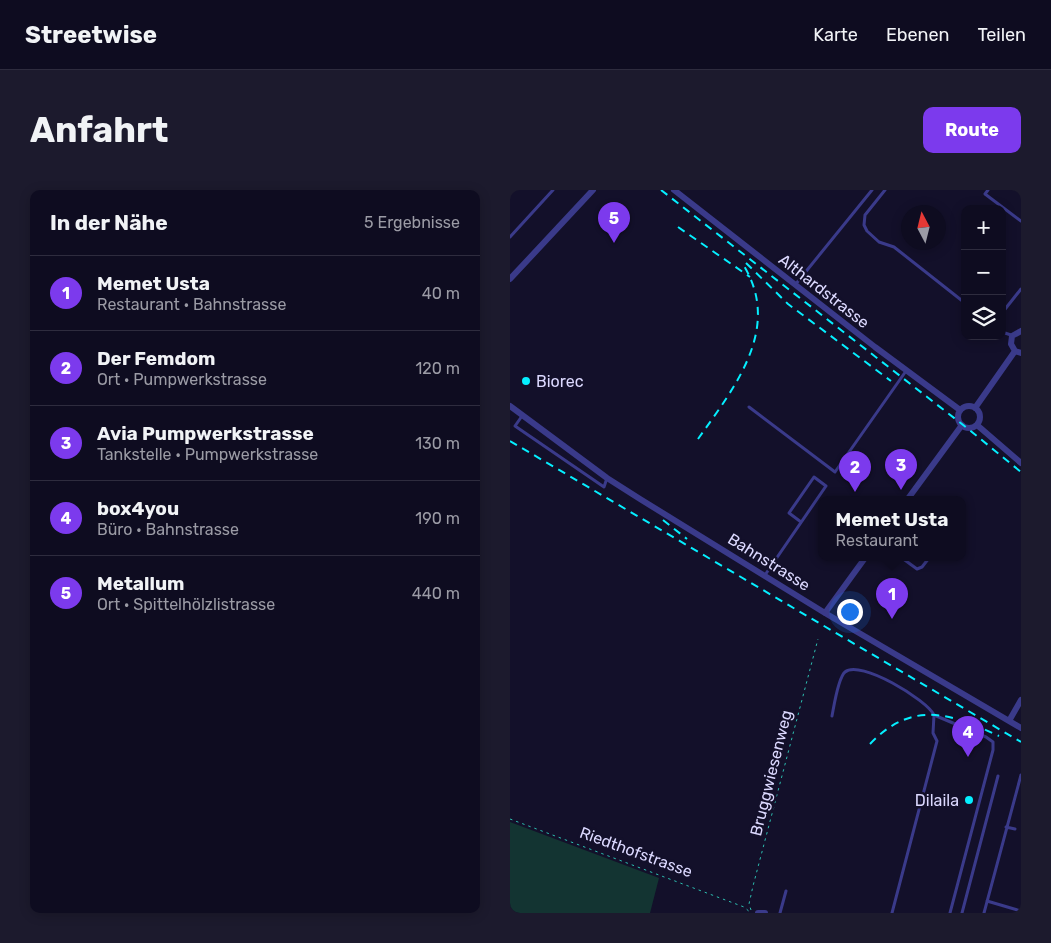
<!DOCTYPE html>
<html lang="de">
<meta charset="utf-8">
<style>
:root{--surface:#0e0c20;--page:#1c1a2d;--text:#f1f3f6;--muted:#9b9ba5;--line:#2e2c3e;--accent:#7c3aed}
body{margin:0;font-family:Rubik,sans-serif;background:var(--page);color:var(--text)}
.controls{position:absolute;right:15px;top:15px;display:grid;overflow:hidden;border-radius:10px;box-shadow:0 2px 12px #0003}
.controls button{width:45px;height:45px;display:grid;place-items:center;padding:0;border:0;border-bottom:1px solid var(--line);background:var(--surface);color:var(--text);font:25px sans-serif}
.compass{position:absolute;left:391px;top:15px;width:45px;height:45px;border-radius:50%;background:var(--surface);box-shadow:0 2px 12px #0003;rotate:353deg}
.you{position:absolute;left:339px;top:421px;width:18px;height:18px;margin:-12px;border:4px solid #fff;border-radius:50%;background:#1a73e8;box-shadow:0 0 0 8px #1a73e833}
.badge{display:grid;place-items:center;width:32px;height:32px;border-radius:50%;background:var(--accent);color:#fff;font-size:16px;font-weight:700}
.pin{position:absolute;translate:-50% -41px;filter:drop-shadow(0 1px 2px #0008)}
.pin::after{content:'';position:absolute;top:26px;width:18px;height:15px;background:inherit;clip-path:polygon(0 0,100% 0,50% 100%)}
.popup{position:absolute;left:308px;top:306px;width:148px;height:65px;box-sizing:border-box;display:grid;place-content:center;border-radius:10px;background:var(--surface);filter:drop-shadow(0 1px 4px #0005);font-size:16px;white-space:nowrap;color:var(--muted)}
.popup b{font-size:19px;color:var(--text)}
.popup::after{content:'';position:absolute;left:50%;top:100%;margin-left:-10px;border:10px solid transparent;border-top-color:var(--surface)}
.list{margin:0;padding:0;list-style:none}
h2{display:flex;justify-content:space-between;align-items:center;height:65px;margin:0;padding:0 20px;font-size:21px}
h2 small{font-size:16px;font-weight:400;color:var(--muted)}
.list li{display:grid;grid-template-columns:32px 1fr auto;gap:15px;align-items:center;box-sizing:border-box;height:75px;padding:0 20px;border-top:1px solid var(--line)}
.list b{display:block;font-size:19px;white-space:nowrap}
.list p{margin:0;font-size:16px;white-space:nowrap;color:var(--muted)}
.list em{font-size:16px;font-style:normal;color:var(--muted)}
.icon{flex:none;width:28px;height:28px;fill:none;stroke:currentColor;stroke-width:2;stroke-linecap:round;stroke-linejoin:round}
.map{position:relative;flex:none;width:511px;height:723px;overflow:hidden;border-radius:10px}
header{display:flex;align-items:center;gap:30px;box-sizing:border-box;height:70px;padding:0 25px;background:var(--surface);border-bottom:1px solid var(--line)}
header strong{font-size:24px}
nav{display:flex;gap:28px;margin-inline-start:auto;font-size:18px}
.intro{display:flex;align-items:center;justify-content:space-between;box-sizing:border-box;height:120px;padding:0 30px}
h1{margin:0;font-size:35px}
.button{padding:12px 22px;border-radius:10px;background:var(--accent);color:#fff;font-size:18px;font-weight:700}
main{display:flex;gap:30px;padding:0 30px}
aside{flex:1;background:var(--surface);border-radius:10px;box-shadow:0 2px 12px #0003}
.map>svg:first-child{display:block}
</style>
<header>
<strong>Streetwise</strong>
<nav><a>Karte</a><a>Ebenen</a><a>Teilen</a></nav>
</header>
<div class="intro"><h1>Anfahrt</h1><a class="button">Route</a></div>
<main>
<aside>
<h2>In der Nähe<small>5 Ergebnisse</small></h2>
<ul class="list">
<li><span class="badge">1</span><div><b>Memet Usta</b><p>Restaurant · Bahnstrasse</p></div><em>40 m</em></li>
<li><span class="badge">2</span><div><b>Der Femdom</b><p>Ort · Pumpwerkstrasse</p></div><em>120 m</em></li>
<li><span class="badge">3</span><div><b>Avia Pumpwerkstrasse</b><p>Tankstelle · Pumpwerkstrasse</p></div><em>130 m</em></li>
<li><span class="badge">4</span><div><b>box4you</b><p>Büro · Bahnstrasse</p></div><em>190 m</em></li>
<li><span class="badge">5</span><div><b>Metallum</b><p>Ort · Spittelhölzlistrasse</p></div><em>440 m</em></li>
</ul>
</aside>
<div class="map">
<svg width="511" height="723" viewBox="0 0 511 723">
<rect width="100%" height="100%" fill="#13102a"/>
<path fill="#133432" d="M0 632 149 688 140 723H0Z"/>
<g fill="none" stroke-linecap="round" stroke-linejoin="round">
<path stroke="#2dbfb1" stroke-width="1" stroke-dasharray="2.5 4" stroke-linecap="butt" d="M0 629 234 717 241 723
M241 720 239 714 243 696 308 449"/>
<path stroke="#3a3a8a" stroke-width="3" d="M375 0 355 25 354 35 357 41 369 52 384 57 455 113
M478 0 475 4 511 31
M0 47 43 0
M285 95 362 0
M492 123 511 99
M492 142 501 145
M239 217 325 282 396 181
M12 226 5 236 94 297 97 288
M392 368 407 379 412 377 419 368
M255 385 316 296 304 287 279 323 291 332
M322 526C324 516 328 488 335 482 350 469 417 510 424 525L476 547 483 552V560L440 723
M496 637 505 639
M477 711 511 721
M270 723 276 701
M382 723 427 551 423 543 424 525
M452 723 488 586
M474 723 511 585"/>
<path stroke="#3a3a8a" stroke-width="6" d="M164 0 365 157 450 220
M0 89 83 0
M511 141 502 146 501 154 505 161 511 163
M448 227a11 11 0 1 1 22 0a11 11 0 1 1-22 0Z
M0 216 97 288 130 309 315 423 511 538
M465 218 505 161
M467 235 511 273
M397 310 452 235
M315 423 355 368
M499 531 511 510
M248 723H255"/>
<path stroke="#05efff" stroke-width="2" stroke-dasharray="8 6" stroke-linecap="butt" d="M151 0 457 238 511 282
M168 37 240 87
M236 73 278 114 381 191
M188 249C224 198 272 139 234 76
M0 251 511 552
M153 330 177 349
M360 554C402 510 440 523 489 546"/>
</g>
<g fill="#05efff" stroke="#13102a" stroke-width="2">
<circle cx="16" cy="191" r="5"/>
<circle cx="459" cy="610" r="5"/>
</g>
<g text-anchor="middle" dominant-baseline="central" stroke-width="5" stroke-linejoin="round" paint-order="stroke">
<g font-size="16" fill="#dcd9ff" stroke="#13102a">
<text transform="translate(314 101) rotate(38)">Althardstrasse</text>
<text transform="translate(259 372) rotate(32)">Bahnstrasse</text>
<text transform="translate(261 583) rotate(-76)">Bruggwiesenweg</text>
<text transform="translate(126 662) rotate(20)">Riedthofstrasse</text>
</g>
<g font-size="16" fill="#dcd9ff" stroke="#13102a" text-anchor="start">
<text x="26" y="191">Biorec</text>
<text x="449" y="610" text-anchor="end">Dilaila</text>
</g>
</g>
</svg>
<div class="controls">
<button>+</button>
<button>−</button>
<button><svg class="icon" aria-label="layers" viewBox="0 0 24 24"><path d="M12 4l9 5-9 5-9-5zM3 14l9 5 9-5"/></svg></button>
</div>
<svg class="compass" viewBox="-18 -18 36 36"><path d="M0-13l5 13h-10z" fill="#e53935"/><path d="M0 13l5-13h-10z" fill="#9b9ba5"/></svg>
<div class="you"></div>
<div class="pin badge" style="left:382px;top:429px">1</div>
<div class="popup"><b>Memet Usta</b>Restaurant</div>
<div class="pin badge" style="left:345px;top:302px">2</div>
<div class="pin badge" style="left:391px;top:300px">3</div>
<div class="pin badge" style="left:458px;top:567px">4</div>
<div class="pin badge" style="left:104px;top:53px">5</div>
</div>
</main>
